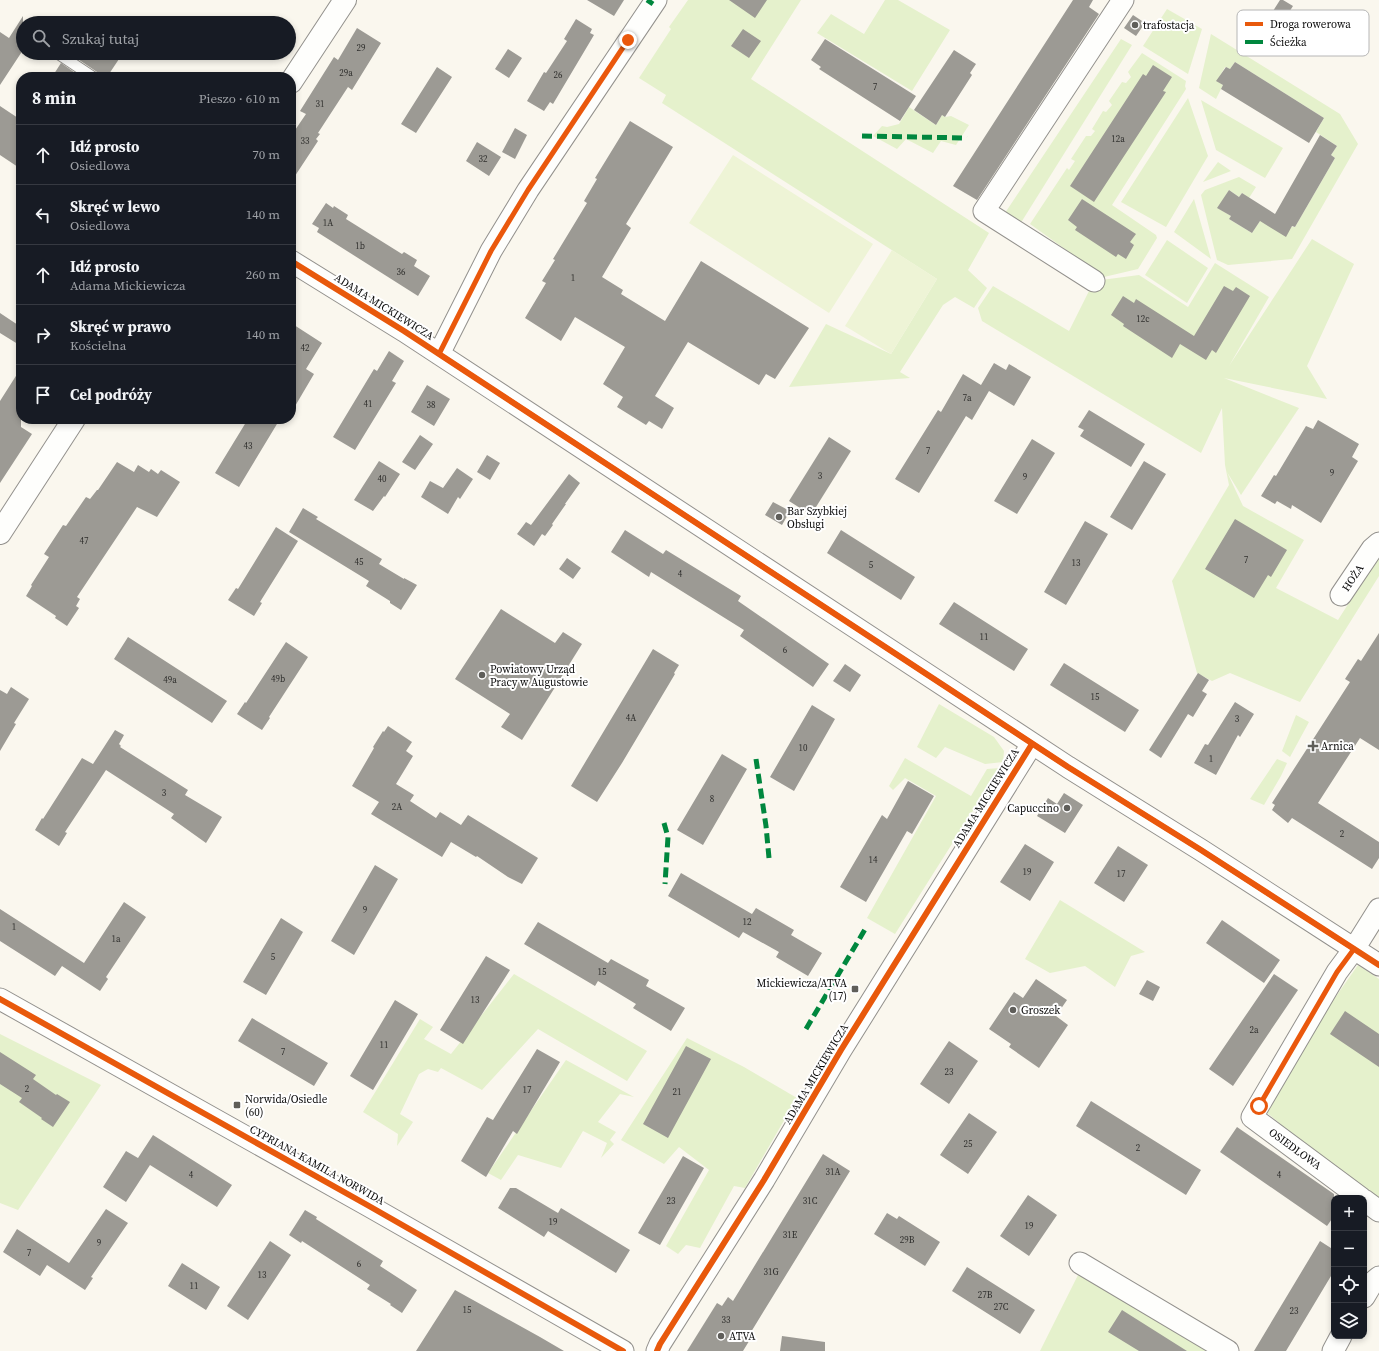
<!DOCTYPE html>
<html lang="pl">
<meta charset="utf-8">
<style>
:root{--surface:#171b24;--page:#242831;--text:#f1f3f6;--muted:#9ea1a6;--line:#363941}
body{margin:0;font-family:"Source Serif 4",serif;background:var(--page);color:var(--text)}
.controls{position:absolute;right:12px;bottom:12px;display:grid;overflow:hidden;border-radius:8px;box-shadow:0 2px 6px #0003}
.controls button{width:36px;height:36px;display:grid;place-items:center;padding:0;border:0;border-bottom:1px solid var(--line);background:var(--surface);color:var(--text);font:20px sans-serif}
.stop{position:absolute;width:12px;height:12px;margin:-9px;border:3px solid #ea580c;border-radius:50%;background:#fff}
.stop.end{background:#ea580c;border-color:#fff;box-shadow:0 1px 4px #0008}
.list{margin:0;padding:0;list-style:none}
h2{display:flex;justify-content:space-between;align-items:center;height:52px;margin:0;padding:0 16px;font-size:17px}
h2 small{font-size:13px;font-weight:400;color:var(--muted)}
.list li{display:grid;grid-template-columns:26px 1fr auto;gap:12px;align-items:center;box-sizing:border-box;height:60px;padding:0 16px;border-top:1px solid var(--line)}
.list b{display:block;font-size:15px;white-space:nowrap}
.list p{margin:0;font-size:13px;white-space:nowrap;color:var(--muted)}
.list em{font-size:13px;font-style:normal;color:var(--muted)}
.icon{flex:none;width:22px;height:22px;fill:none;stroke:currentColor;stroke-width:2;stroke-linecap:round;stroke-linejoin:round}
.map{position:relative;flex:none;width:1379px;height:1351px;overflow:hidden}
.search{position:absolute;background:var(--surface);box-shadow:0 2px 6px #0003;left:16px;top:16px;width:280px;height:44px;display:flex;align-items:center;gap:10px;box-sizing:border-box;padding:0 14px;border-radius:22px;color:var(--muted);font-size:15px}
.panel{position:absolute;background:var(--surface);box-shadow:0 2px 6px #0003;left:16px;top:72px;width:280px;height:352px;border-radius:16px}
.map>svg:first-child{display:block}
</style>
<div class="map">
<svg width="1379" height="1351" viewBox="0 0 1379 1351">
<rect width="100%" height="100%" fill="#faf7ee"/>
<path fill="#e5f1cc" d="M688 0H801L751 79 989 233 968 270 987 288 974 308 955 297 943 305 900 372 910 378 789 387 826 324 891 354 937 279 662 103 666 95 639 78 671 29 669 27Z
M885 0H898L950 30 912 91 817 33 831 14 864 34Z
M1167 9 1202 29 1188 74 1143 46Z
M1211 34 1340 114 1358 144 1292 259 1228 265 1217 260 1201 195 1205 190 1239 177 1256 187 1249 198 1242 193 1239 197 1229 190 1218 208 1231 216 1229 219 1252 233 1260 221 1295 227 1335 158 1331 155 1337 146 1316 132 1324 118 1235 62 1230 69 1225 67 1217 81 1223 85 1216 99 1199 88Z
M1121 39 1132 45 1017 229 1005 213Z
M1142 53 1186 81 1185 86 1186 89 1112 205 1156 235 1157 238 1138 269 1104 277 1030 224 1067 168 1069 170 1075 161 1071 159 1086 136H1091L1095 131 1092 129 1103 111 1106 112 1112 105 1109 101 1122 82 1126 83 1131 77 1128 72Z
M1188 98 1208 156 1166 227 1121 202Z
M1201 100 1283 148 1265 178 1216 150Z
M909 107 936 125 942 115 945 117 951 116 969 125 956 145 941 141 933 153 906 139 897 149 873 136 882 126 887 127 899 124Z
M1218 162 1231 171 1203 182Z
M1194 199 1211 259 1174 232Z
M1312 239 1354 264 1307 366 1327 399 1224 378 1299 408 1241 495 1227 472 1243 506 1304 540 1276 588 1338 620 1376 560 1379 558V576L1300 702 1230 673 1212 681 1197 673 1172 581 1229 485 1225 465 1222 408 1201 453 982 321 978 308 993 286 1069 331 1094 281 1139 275 1188 307 1215 263 1269 297 1229 366Z
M1167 240 1208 268 1187 303 1145 275Z
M939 704 994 737 1004 751 1003 762 985 764 945 747 936 758 917 747Z
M1296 715 1309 722 1290 757 1282 751Z
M905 758 971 796 987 769 1000 768 895 934 867 918 936 796 905 778 893 790 889 786Z
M1277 759 1287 763 1281 776 1264 805 1250 799Z
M1060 900 1145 952 1131 956 1115 987 1085 966 1050 973 1025 959Z
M1358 965 1379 979V1207L1259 1106Z
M514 974 647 1051 627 1081 538 1029 482 1090 441 1068 438 1072 428 1069 419 1074 400 1114 413 1122 397 1146 398 1134 363 1112 420 1019 433 1027 424 1039 451 1054Z
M0 1034 101 1085 18 1210 0 1203Z
M687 1038 744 1067 797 1098 745 1188 734 1186 700 1248 686 1245 678 1254 666 1246 709 1170 679 1147 664 1164 621 1140Z
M566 1060 634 1097 620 1094 598 1122 616 1132 610 1140 614 1144 601 1158 607 1143 583 1131 561 1168 518 1155 501 1180 488 1173Z
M1079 1273 1213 1351H1040Z"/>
<path fill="#eef4d6" d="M733 155 873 244 829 313 689 223Z
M892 250 937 279 891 354 845 326Z"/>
<path fill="#9c9a94" d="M587 0H624L614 16Z
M729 0H767L755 18Z
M1073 0H1093L1089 7 1099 14 977 200 953 186Z
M1280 0H1283L1293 6 1284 20 1273 11Z
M1133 15 1145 23 1136 36 1124 28Z
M23 16V50L0 85V32L9 38Z
M576 19 592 29 590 33 594 35 553 104 550 102 544 111 527 101 544 72 546 73 567 41 564 39Z
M357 28 381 43 352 90 348 87 318 133 320 134 316 139 318 141 291 182V136L306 114 300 111 334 57 338 60Z
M743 29 761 41 749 58 731 46Z
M825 39 916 96 900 121 819 69 821 67 811 60Z
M508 49 522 58 509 78 495 69Z
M954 50 976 64 970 73 972 75 945 117 942 115 936 125 914 110Z
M69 53H123L107 77H99L97 72Z
M1235 62 1324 118 1309 143 1221 89 1223 85 1216 81 1226 67 1230 69Z
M61 63 81 77H52Z
M1153 65 1172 77 1163 91 1166 92 1094 202 1070 186 1143 74 1146 76Z
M437 67 452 77 416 133 401 124Z
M0 106 21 120V169L0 155Z
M630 121 673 147 626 224 631 228 602 277 623 290 621 294 665 321 701 261 809 328 775 379 766 374 759 385 688 342 655 396 674 408 662 429 649 421 646 425 617 407 623 397 603 384 625 347 575 317 561 341 525 318 546 283 542 281 555 260 553 259 587 203 584 201 597 179 595 178Z
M515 128 527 135 515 159 502 152Z
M1320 135 1337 146 1331 155 1335 158 1295 227 1292 226 1286 237 1260 221 1252 233 1229 219 1231 216 1217 208 1229 190 1239 197 1242 193 1275 214Z
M477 142 501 157 489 176 466 161Z
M1082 199 1136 234 1130 242 1134 245 1126 259 1118 254 1116 257 1075 230 1077 227 1068 220Z
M326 203 333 208 334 206 348 215 346 219 402 254 404 252 417 260 414 266 430 276 418 296 317 232 319 228 312 224Z
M1224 286 1233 291 1236 287 1250 296 1216 353 1212 350 1206 360 1180 344 1172 358 1123 326 1124 324 1111 315 1123 296 1134 303 1136 299 1194 336Z
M0 313 21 327V346L0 333Z
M291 323 322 343 306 369 314 374 291 413Z
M389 351 404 361 392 381 396 383 355 450 333 437 374 369 377 371Z
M994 363 1006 370 1009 364 1031 377 1014 406 989 391 972 420 966 416 919 493 895 479 938 410 941 412 963 374 981 385Z
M21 368V427L32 434 0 483V401Z
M427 385 450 399 434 426 411 412Z
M1089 410 1145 444 1131 467 1080 436 1084 430 1078 427Z
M248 419H280L239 487 215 473Z
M1318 420 1359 444 1352 457 1358 461 1321 523 1292 505 1291 509 1277 501 1275 504 1261 496 1274 475 1276 476 1306 426 1313 429Z
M420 435 433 444 415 470 402 462Z
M829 437 851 451 811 515 789 501Z
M1032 439 1055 453 1017 514 994 501Z
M487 455 500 463 490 480 477 472Z
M379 461 400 474 385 497 384 496 373 511 354 500Z
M1144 461 1166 474 1132 530 1110 517Z
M117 462 134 472 138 465 149 472 151 469 158 474 161 470 180 482 157 517 137 507 77 597 80 599 76 606 79 608 67 626 55 618 56 616 26 596 32 586 31 585 49 557 44 554 63 525 66 526 86 497 90 499 97 490H98Z
M457 468 473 479 460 499 458 497 448 514 421 497 430 481 443 488Z
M569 474 580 483 565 504H566L552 524 553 525 545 536 542 534 534 546 517 534 526 522 531 525Z
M773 502 790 511 782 525 765 515Z
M303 508 318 517 316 519 382 559 379 564 404 579V578L417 585 401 610 390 603V601L366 586 369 581 289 532Z
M1235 519 1287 550 1271 577 1268 575 1254 598 1205 569Z
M1085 521 1108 534 1066 605 1044 592Z
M276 527 298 541 260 602 262 603 254 616 228 600 236 588 238 589Z
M625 530 663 554 666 550 741 596 738 601 829 664 813 687 740 636 744 630 651 572 649 577 611 552Z
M841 530 915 577 901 600 827 553Z
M567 558 581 568 573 579 559 569Z
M954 602 1028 649 1014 671 939 624Z
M501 609 555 643 563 632 582 644 522 740 501 727 510 714 455 679Z
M1379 633V750L1360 738 1318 803 1379 842V858L1372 869 1292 818 1288 823 1272 810 1275 805 1272 803 1350 682 1345 679 1358 659 1361 661Z
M128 637 227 701 212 723 114 659Z
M286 642 308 657 269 717 270 718 262 730 237 714 245 702 246 703Z
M653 649 679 665 674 673 675 674 622 763 597 802 571 786Z
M1064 663 1139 710 1125 732 1050 685Z
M845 664 861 675 850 692 833 681Z
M1198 673 1209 680 1202 691 1207 694 1193 717 1188 714 1161 758 1149 750Z
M11 687 29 699 14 723 16 724 0 751V690L7 694Z
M1235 702 1254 714 1240 737 1238 735 1216 775 1194 763 1205 744 1208 745Z
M812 705 835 719 794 791 770 777Z
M388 726 412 742 406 751 413 756 396 784 414 795 410 801 436 818 440 812 461 825 468 815 538 858 522 884 508 877 477 856 476 857 451 842 442 857 371 814 379 802 352 786 374 748 373 747 383 731 384 732Z
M115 730 124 735 119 744 121 746 120 747 188 790 185 795 222 817 206 843 171 818 174 814 106 770 65 832 67 833 59 846 35 830 42 818 43 819 82 758 93 764Z
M722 754 747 769 703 845 677 830Z
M908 781 934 796 912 834 907 831 866 902 840 887 882 815 887 819Z
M1064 793 1083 805 1065 833 1037 816 1048 798 1057 804Z
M1025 844 1054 862 1030 901 1000 882Z
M1118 846 1148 865 1124 902 1094 883Z
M375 865 398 879 354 955 331 941Z
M681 873 752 914 756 908 794 930 791 935 822 953 808 976 776 957 779 952 743 932 739 938 668 896Z
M124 902 146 917 106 977 108 979 100 991 62 966 55 976 0 941V909L84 963Z
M281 918 303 932 266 995 243 982Z
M1222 920 1280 960 1264 983 1206 943Z
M538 922 608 963 611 959 649 980 646 986 685 1008 671 1031 633 1008 636 1004 598 981 595 986 524 944Z
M486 956 510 970 463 1044 440 1030Z
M1274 974 1298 990 1233 1086 1209 1069Z
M1036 979 1067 1000 1056 1016 1068 1025 1039 1068 1009 1047 1011 1044 989 1029 1014 992 1023 998Z
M1147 980 1160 987 1153 1001 1139 994Z
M395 1000 418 1014 373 1090 350 1076Z
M1345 1011 1379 1034V1067L1330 1034Z
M252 1018 328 1063 314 1086 238 1041Z
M949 1041 978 1061 949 1104 920 1084Z
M686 1046 711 1059 668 1138 643 1124Z
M537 1049 560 1062 517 1134 513 1131 486 1177 461 1161 487 1117 493 1120Z
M0 1052 36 1075 33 1079 56 1095 57 1094 70 1102 53 1127 41 1119 42 1118 19 1102 22 1098 0 1084Z
M1091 1101 1201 1170 1186 1195 1076 1126Z
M969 1113 997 1132 968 1174 940 1155Z
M1237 1127 1334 1194V1216L1327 1226 1220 1152Z
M153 1135 232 1185 217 1207 150 1165 126 1202 103 1187 126 1151 138 1158Z
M823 1154 850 1171 751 1332 754 1333 743 1351H687L717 1303 722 1306 728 1297 733 1301Z
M683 1156 704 1168 660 1245 638 1233Z
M510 1188H516L558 1213 561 1208 630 1250 616 1273 548 1231 544 1237 498 1208Z
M1028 1195 1057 1215 1029 1256 1000 1236Z
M106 1209 128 1223 91 1277 93 1278 85 1290 47 1265 40 1276 3 1252 17 1229 69 1263Z
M305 1210 317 1217 316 1219 383 1261 380 1266 417 1290 402 1313 390 1305 391 1304 367 1289 370 1285 302 1241 301 1243 289 1235Z
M887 1213 897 1219 899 1216 940 1242 925 1266 874 1234Z
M270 1241 291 1255 248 1320 227 1306Z
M1320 1241 1334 1250V1271L1286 1351H1254Z
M182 1263 220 1287 206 1310 168 1286Z
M967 1267 1035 1310 1020 1334 952 1291Z
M455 1290 540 1337 564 1351H416Z
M1122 1310 1187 1351H1139L1108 1332Z
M782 1336 825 1342V1351H780Z"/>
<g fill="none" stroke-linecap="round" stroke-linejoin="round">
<g stroke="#93918d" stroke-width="12">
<path id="service" d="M57 53 93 77"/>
</g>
<g stroke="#93918d" stroke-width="23">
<path id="minor" d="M291 261 404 331 1068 767 1201 850 1379 965
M1094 281 984 211 1123 0
M439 354 491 251 528 190 656 0
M1341 595 1372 549 1379 543
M0 999 369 1206 623 1351
M1361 1198 1252 1117 1337 972 1354 949 1379 909
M1364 1200 1379 1211
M1080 1263 1228 1351
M1364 1297 1373 1282 1379 1277
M657 1351 660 1344 764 1180 841 1050 1032 744
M1333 1351 1341 1336"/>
</g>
<g stroke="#93918d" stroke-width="24">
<path id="tertiary" d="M291 82 345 0
M0 533 74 419"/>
</g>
<use href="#service" stroke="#fefefc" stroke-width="10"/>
<use href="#minor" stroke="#fefefc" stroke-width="21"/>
<use href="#tertiary" stroke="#fefefc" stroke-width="22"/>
<path stroke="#00873e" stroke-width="5" stroke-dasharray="10 5" stroke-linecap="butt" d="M647 0 653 4
M862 136 967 138
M756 759 766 826 769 858
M664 823 668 837 665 884
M806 1029 867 926"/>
<g stroke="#fff" stroke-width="8">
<path id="cycleway" d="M291 261 404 331 1068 767 1201 850 1379 965
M0 999 369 1206 623 1351
M657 1351 660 1344 764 1180 841 1050 1032 744"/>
</g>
<use href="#cycleway" stroke="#e8590c" stroke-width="6"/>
</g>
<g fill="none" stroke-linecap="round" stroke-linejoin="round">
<path stroke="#ea580c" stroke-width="5" d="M628 40 528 190 491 251 439 354 1068 767 1201 850 1354 949 1337 972 1259 1106"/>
</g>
<g fill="#5f5e5a" stroke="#fff" stroke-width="1.5">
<circle cx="1135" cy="25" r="4"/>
<circle cx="779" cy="517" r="4"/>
<circle cx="482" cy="675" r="4"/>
<path d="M1311 740h4v4h4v4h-4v4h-4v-4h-4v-4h4z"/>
<circle cx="1067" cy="808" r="4"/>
<rect x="851" y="985" width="8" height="8" rx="2"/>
<circle cx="1013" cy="1010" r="4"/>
<rect x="233" y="1101" width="8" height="8" rx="2"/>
<circle cx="721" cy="1336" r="4"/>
</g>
<g text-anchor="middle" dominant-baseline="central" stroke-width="4" stroke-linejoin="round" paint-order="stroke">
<g font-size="9" fill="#2f2f2d">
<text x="361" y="48">29</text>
<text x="346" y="73">29a</text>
<text x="558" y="75">26</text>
<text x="875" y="87">7</text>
<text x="320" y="104">31</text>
<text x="1118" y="139">12a</text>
<text x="305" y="141">33</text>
<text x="483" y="159">32</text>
<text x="328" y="223">1A</text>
<text x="360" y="246">1b</text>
<text x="401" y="272">36</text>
<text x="573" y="278">1</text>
<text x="1143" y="319">12c</text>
<text x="305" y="348">42</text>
<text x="967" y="398">7a</text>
<text x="368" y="404">41</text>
<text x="431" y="405">38</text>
<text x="248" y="446">43</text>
<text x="928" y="451">7</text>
<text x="1332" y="473">9</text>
<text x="820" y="476">3</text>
<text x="1025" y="477">9</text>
<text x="382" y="479">40</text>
<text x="84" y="541">47</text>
<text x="1246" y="560">7</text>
<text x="359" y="562">45</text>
<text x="1076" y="563">13</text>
<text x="871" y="565">5</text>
<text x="680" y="574">4</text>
<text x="984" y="637">11</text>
<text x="785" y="650">6</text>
<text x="278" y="679">49b</text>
<text x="170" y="680">49a</text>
<text x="1095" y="697">15</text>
<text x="631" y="718">4A</text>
<text x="1237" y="719">3</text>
<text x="803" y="748">10</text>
<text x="1211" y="759">1</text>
<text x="164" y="793">3</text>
<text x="712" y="799">8</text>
<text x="397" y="807">2A</text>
<text x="1342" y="834">2</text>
<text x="873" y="860">14</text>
<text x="1027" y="872">19</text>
<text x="1121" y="874">17</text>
<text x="365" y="910">9</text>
<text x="747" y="922">12</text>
<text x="14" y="927">1</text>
<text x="116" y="939">1a</text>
<text x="273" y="957">5</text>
<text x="602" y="972">15</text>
<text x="475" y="1000">13</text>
<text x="1254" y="1030">2a</text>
<text x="384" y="1045">11</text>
<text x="283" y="1052">7</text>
<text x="949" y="1072">23</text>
<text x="27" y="1089">2</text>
<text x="527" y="1090">17</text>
<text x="677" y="1092">21</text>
<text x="968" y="1144">25</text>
<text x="1138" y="1148">2</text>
<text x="833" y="1172">31A</text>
<text x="191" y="1175">4</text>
<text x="1279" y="1175">4</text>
<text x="671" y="1201">23</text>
<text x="810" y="1201">31C</text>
<text x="553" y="1222">19</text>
<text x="1029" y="1226">19</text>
<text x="790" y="1235">31E</text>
<text x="907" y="1240">29B</text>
<text x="99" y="1243">9</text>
<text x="29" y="1253">7</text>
<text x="359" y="1264">6</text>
<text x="771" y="1272">31G</text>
<text x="262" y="1275">13</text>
<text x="194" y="1286">11</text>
<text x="985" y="1295">27B</text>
<text x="1001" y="1307">27C</text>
<text x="467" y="1310">15</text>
<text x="1294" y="1311">23</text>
<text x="726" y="1320">33</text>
</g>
<g font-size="11" fill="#0b0b0b" stroke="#fff" text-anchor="start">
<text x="1143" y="25">trafostacja</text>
<text x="787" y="511">Bar Szybkiej<tspan x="787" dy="13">Obsługi</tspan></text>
<text x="490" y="669">Powiatowy Urząd<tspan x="490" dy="13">Pracy w Augustowie</tspan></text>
<text x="1321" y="746">Arnica</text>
<text x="1059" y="808" text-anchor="end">Capuccino</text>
<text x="847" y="983" text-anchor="end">Mickiewicza/ATVA<tspan x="847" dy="13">(17)</tspan></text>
<text x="1021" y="1010">Groszek</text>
<text x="245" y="1099">Norwida/Osiedle<tspan x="245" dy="13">(60)</tspan></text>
<text x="729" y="1336">ATVA</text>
</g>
<g font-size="11" fill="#0b0b0b" stroke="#fff">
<text transform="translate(384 307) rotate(32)">ADAMA MICKIEWICZA</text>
<text transform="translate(1353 578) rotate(-56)">HOŻA</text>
<text transform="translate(986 798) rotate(-58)">ADAMA MICKIEWICZA</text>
<text transform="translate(816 1074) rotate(-59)">ADAMA MICKIEWICZA</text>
<text transform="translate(1295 1149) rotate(36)">OSIEDLOWA</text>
<text transform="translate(317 1165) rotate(29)">CYPRIANA KAMILA NORWIDA</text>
</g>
</g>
<rect x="1237" y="10" width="132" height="46" rx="6" fill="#fff" stroke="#b6b6b6" stroke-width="1"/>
<rect x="1245" y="22" width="18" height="4" fill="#e8590c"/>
<rect x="1245" y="40" width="18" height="4" fill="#00873e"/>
<g font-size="11" fill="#0b0b0b">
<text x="1270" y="28">Droga rowerowa</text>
<text x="1270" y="46">Ścieżka</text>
</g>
</svg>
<div class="controls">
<button>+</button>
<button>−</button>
<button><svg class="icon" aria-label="locate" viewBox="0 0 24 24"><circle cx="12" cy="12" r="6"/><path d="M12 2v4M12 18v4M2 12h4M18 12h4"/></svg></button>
<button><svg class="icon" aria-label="layers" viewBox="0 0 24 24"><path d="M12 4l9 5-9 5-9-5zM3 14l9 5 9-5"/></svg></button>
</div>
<div class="stop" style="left:1259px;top:1106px"></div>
<div class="stop end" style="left:628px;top:40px"></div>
<div class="search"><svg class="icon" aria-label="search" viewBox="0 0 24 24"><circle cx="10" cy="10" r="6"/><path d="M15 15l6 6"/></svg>Szukaj tutaj</div>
<section class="panel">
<h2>8 min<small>Pieszo · 610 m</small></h2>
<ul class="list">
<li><svg class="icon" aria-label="ahead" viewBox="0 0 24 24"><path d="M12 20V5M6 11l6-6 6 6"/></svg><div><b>Idź prosto</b><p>Osiedlowa</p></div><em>70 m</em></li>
<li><svg class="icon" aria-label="left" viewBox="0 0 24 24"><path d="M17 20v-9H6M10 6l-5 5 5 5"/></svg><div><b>Skręć w lewo</b><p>Osiedlowa</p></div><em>140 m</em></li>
<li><svg class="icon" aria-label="ahead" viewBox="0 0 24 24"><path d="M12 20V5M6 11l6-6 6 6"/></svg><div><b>Idź prosto</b><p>Adama Mickiewicza</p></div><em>260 m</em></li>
<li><svg class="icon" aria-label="right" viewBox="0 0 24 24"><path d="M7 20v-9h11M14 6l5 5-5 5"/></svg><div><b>Skręć w prawo</b><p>Kościelna</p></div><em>140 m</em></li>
<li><svg class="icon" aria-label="arrive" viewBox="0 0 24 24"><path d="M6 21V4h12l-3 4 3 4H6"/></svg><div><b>Cel podróży</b></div></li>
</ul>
</section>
</div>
